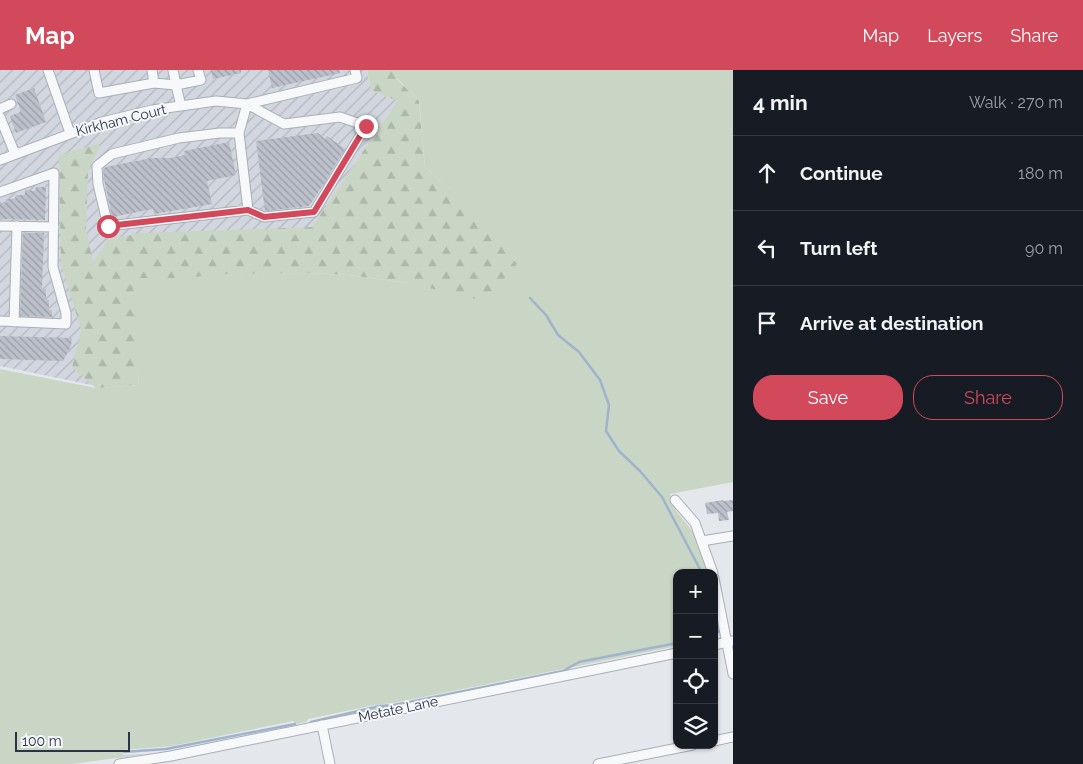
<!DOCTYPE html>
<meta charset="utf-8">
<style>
:root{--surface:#171b24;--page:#242831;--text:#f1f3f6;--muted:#9ea1a6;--line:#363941;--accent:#d1495b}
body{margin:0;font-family:Raleway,sans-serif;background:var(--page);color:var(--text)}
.controls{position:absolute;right:15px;bottom:15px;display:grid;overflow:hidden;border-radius:10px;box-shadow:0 1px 4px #0004}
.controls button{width:45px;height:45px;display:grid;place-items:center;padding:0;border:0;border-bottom:1px solid var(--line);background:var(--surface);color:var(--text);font:25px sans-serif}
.scale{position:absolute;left:15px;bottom:12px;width:115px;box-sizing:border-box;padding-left:5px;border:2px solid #2b3445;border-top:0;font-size:14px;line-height:18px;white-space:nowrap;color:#2b3445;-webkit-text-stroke:4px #f4f6f9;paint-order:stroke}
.stop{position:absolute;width:15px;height:15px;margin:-11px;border:4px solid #d1495b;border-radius:50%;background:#fff}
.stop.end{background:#d1495b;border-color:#fff;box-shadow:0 1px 5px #0008}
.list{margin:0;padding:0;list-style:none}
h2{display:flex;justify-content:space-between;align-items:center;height:65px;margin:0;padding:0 20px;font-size:21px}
h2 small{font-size:16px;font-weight:400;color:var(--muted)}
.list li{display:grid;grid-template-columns:32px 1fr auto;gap:15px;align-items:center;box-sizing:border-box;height:75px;padding:0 20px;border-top:1px solid var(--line)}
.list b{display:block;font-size:19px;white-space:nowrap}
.list em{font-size:16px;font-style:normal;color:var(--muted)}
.actions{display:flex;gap:10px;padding:15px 20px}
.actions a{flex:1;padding:11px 0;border:1px solid var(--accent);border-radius:20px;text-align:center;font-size:18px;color:var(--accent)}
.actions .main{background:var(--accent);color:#fff}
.icon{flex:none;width:28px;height:28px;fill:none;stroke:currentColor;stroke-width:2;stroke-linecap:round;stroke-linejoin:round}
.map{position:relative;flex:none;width:733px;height:694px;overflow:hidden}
header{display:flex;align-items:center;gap:30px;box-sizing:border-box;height:70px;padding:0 25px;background:var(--accent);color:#fff}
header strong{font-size:24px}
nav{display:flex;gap:28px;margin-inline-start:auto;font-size:18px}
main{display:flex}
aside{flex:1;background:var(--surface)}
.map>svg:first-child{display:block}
</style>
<header>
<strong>Map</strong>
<nav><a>Map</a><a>Layers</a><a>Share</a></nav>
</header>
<main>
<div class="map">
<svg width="733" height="694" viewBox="0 0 733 694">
<defs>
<pattern id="industrial-furrows" width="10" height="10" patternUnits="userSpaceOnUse" patternTransform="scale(1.25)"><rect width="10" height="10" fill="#d2d6de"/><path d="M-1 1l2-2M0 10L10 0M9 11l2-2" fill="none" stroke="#b4b8c0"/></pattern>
<pattern id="forest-firs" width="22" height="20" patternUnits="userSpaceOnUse" patternTransform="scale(1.25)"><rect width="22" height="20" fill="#c9d6c5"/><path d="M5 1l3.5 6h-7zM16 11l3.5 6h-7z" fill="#adb8ab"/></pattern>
<pattern id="building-back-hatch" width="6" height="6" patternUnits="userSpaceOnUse" patternTransform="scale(1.25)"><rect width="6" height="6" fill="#bbc0ca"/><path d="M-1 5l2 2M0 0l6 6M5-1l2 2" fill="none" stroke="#989da6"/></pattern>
</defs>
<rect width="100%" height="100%" fill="#e4e7ec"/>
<path fill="url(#industrial-furrows)" d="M0 0H367L371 20 397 31 282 202 96 316 0 296Z"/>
<path fill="#c9d6c5" d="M397 0H733V412L670 424C674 444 682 446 692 461 700 473 705 489 708 503H677V576L393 633 375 635 308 649 306 652 295 654 293 651 172 676 122 680 123 685 146 684 72 694H0V299L96 318 139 315 132 208H187L220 204 307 203 348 205 408 213 451 120 425 97 419 31 397 8Z"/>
<path fill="url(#forest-firs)" d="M367 0H397V9L419 31 425 97 451 120 517 194 484 231 408 213 348 205 307 203 220 204 187 208H133L139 315 96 318 72 298 81 259 61 194 59 85 101 73 88 102 86 159 93 192 109 169 141 163 312 157 397 31 371 20Z"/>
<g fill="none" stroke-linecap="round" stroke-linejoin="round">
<path stroke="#9fb4cc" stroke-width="2.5" d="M530 228 546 245 558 265 579 282 600 310 609 335 606 361 619 381 640 401 662 427 702 503
M714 545 718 562
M714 565H715
M311 652 380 636 394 635 563 601 579 592 677 573
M124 682 166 679 295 654"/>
</g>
<path fill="url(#building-back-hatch)" d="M211 0H241V3L213 9Z
M268 0H339L340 3 272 18Z
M34 18 46 52 16 63 10 46 21 42 15 25Z
M318 63 325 69 327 66 345 79 325 112 309 136 265 141 256 71Z
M229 72 236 105 207 111 212 134 154 144 153 139 112 147 104 109 103 99 106 97 151 88H171L185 85 184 81Z
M36 117H46L45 150 0 149V132L6 133V129H15L16 125H25V120L35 121Z
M23 163H44L42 219H46V230H49V240H52V247L20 246Z
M0 266 72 268 71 276 63 291 0 289Z
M723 430V431L733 430V441L727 442 729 450 719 451 718 443 707 444 705 433Z"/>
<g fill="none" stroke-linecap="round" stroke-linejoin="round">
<g stroke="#a9aeb7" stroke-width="11">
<path id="minor" d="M48 0 70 63
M94 0 99 23 154 13 176 15 181 36
M152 0 154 13
M173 0 176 15 201 10 198 0
M247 34 284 54 340 47 366 56 314 142 264 147 248 140
M0 39 11 34
M0 47 15 84
M239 63H220L179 68 112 84 97 96 98 114 108 156 248 140 239 63 247 34
M0 90 102 52 152 40 216 31 247 34 357 8 355 0
M0 122 54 103 53 197 66 243V254L0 251
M0 156 54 157
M14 252 17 156
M675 430 695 453 713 503
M702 471 733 466
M714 508 733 604
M714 575 733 571
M322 655 330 694
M714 671 733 667
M119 694 171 686 677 583
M598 694 693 675"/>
</g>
<use href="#minor" stroke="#f7f8fa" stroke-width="9"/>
</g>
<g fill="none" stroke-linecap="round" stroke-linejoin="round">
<path stroke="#d1495b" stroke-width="6" d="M108 156 248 140 264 147 314 142 366 56"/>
</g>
<g text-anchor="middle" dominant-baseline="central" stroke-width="4" stroke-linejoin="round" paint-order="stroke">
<g font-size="14" fill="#2b3445" stroke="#f4f6f9">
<text transform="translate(121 50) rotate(-14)">Kirkham Court</text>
<text transform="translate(398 639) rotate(-12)">Metate Lane</text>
</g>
</g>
</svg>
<div class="controls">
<button>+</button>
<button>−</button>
<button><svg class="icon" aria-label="locate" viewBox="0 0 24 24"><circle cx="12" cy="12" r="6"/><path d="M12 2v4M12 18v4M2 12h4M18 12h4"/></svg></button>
<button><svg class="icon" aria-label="layers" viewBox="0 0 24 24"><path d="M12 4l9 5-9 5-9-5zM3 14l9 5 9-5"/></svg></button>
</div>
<div class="scale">100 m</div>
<div class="stop" style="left:108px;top:156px"></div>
<div class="stop end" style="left:366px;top:56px"></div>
</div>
<aside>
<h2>4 min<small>Walk · 270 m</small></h2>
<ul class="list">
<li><svg class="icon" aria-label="ahead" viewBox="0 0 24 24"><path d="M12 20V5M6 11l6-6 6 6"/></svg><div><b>Continue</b></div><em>180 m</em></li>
<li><svg class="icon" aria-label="left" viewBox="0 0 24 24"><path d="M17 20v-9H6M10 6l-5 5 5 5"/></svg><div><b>Turn left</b></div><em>90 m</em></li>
<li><svg class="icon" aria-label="arrive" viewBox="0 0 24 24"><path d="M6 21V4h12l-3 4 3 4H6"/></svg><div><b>Arrive at destination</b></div></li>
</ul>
<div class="actions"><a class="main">Save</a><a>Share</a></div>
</aside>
</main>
